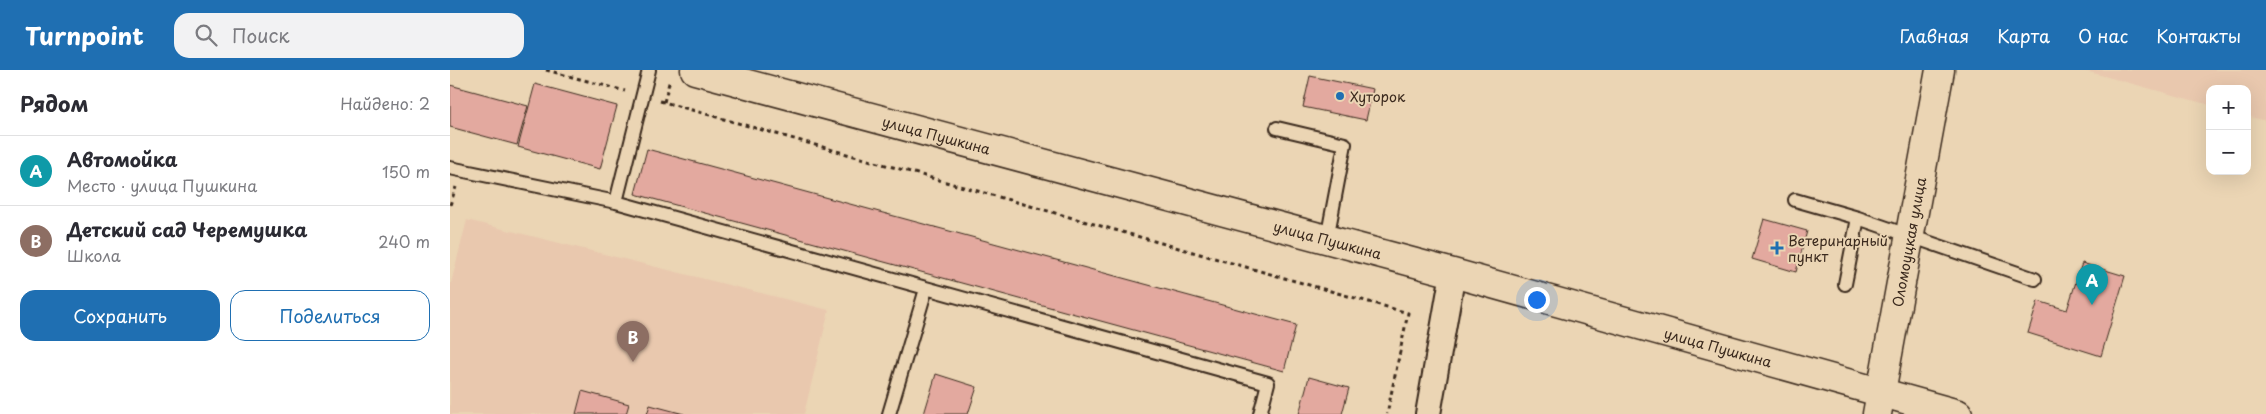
<!DOCTYPE html>
<html lang="ru">
<meta charset="utf-8">
<style>
:root{--surface:#fff;--page:#f2f2f3;--text:#2b2b33;--muted:#7c7c81;--line:#e1e1e2;--accent:#1f6fb2}
body{margin:0;font-family:"Playpen Sans",sans-serif;background:var(--page);color:var(--text)}
.controls{position:absolute;right:15px;top:15px;display:grid;overflow:hidden;border-radius:10px;box-shadow:0 5px 20px #0002}
.controls button{width:45px;height:45px;display:grid;place-items:center;padding:0;border:0;border-bottom:1px solid var(--line);background:var(--surface);color:var(--text);font:25px sans-serif}
.you{position:absolute;left:1086px;top:229px;width:18px;height:18px;margin:-12px;border:4px solid #fff;border-radius:50%;background:#1a73e8;box-shadow:0 0 0 8px #1a73e833}
.badge{display:grid;place-items:center;width:32px;height:32px;border-radius:50%;background:var(--accent);color:#fff;font-size:16px;font-weight:700}
.pin{position:absolute;translate:-50% -41px;filter:drop-shadow(0 1px 2px #0008)}
.pin::after{content:'';position:absolute;top:26px;width:18px;height:15px;background:inherit;clip-path:polygon(0 0,100% 0,50% 100%)}
.list{margin:0;padding:0;list-style:none}
h2{display:flex;justify-content:space-between;align-items:center;height:65px;margin:0;padding:0 20px;font-size:21px}
h2 small{font-size:16px;font-weight:400;color:var(--muted)}
.list li{display:grid;grid-template-columns:32px 1fr auto;gap:15px;align-items:center;box-sizing:border-box;height:70px;padding:0 20px;border-top:1px solid var(--line)}
.list b{display:block;font-size:19px;white-space:nowrap}
.list p{margin:0;font-size:16px;white-space:nowrap;color:var(--muted)}
.list em{font-size:16px;font-style:normal;color:var(--muted)}
.actions{display:flex;gap:10px;padding:15px 20px}
.actions a{flex:1;padding:11px 0;border:1px solid var(--accent);border-radius:15px;text-align:center;font-size:18px;color:var(--accent)}
.actions .main{background:var(--accent);color:#fff}
.icon{flex:none;width:28px;height:28px;fill:none;stroke:currentColor;stroke-width:2;stroke-linecap:round;stroke-linejoin:round}
.map{position:relative;flex:none;width:1816px;height:344px;overflow:hidden}
header{display:flex;align-items:center;gap:30px;box-sizing:border-box;height:70px;padding:0 25px;background:var(--accent);color:#fff}
header strong{font-size:24px}
nav{display:flex;gap:28px;margin-inline-start:auto;font-size:18px}
.search{width:350px;height:45px;background:var(--page);display:flex;align-items:center;gap:12px;box-sizing:border-box;padding:0 18px;border-radius:15px;color:var(--muted);font-size:19px}
main{display:flex}
aside{flex:1;background:var(--surface)}
.map>svg:first-child{display:block}
</style>
<header>
<strong>Turnpoint</strong>
<div class="search"><svg class="icon" aria-label="search" viewBox="0 0 24 24"><circle cx="10" cy="10" r="6"/><path d="M15 15l6 6"/></svg>Поиск</div>
<nav><a>Главная</a><a>Карта</a><a>О нас</a><a>Контакты</a></nav>
</header>
<main>
<aside>
<h2>Рядом<small>Найдено: 2</small></h2>
<ul class="list">
<li><span class="badge" style="background:#0f9aa8">A</span><div><b>Автомойка</b><p>Место · улица Пушкина</p></div><em>150 m</em></li>
<li><span class="badge" style="background:#8d6e63">B</span><div><b>Детский сад Черемушка</b><p>Школа</p></div><em>240 m</em></li>
</ul>
<div class="actions"><a class="main">Сохранить</a><a>Поделиться</a></div>
</aside>
<div class="map">
<svg width="1816" height="344" viewBox="0 0 1816 344">
<rect width="100%" height="100%" fill="#ebd5b4"/>
<filter id="ink" filterUnits="userSpaceOnUse"><feTurbulence type="fractalNoise" baseFrequency=".02" numOctaves="2"/><feDisplacementMap in="SourceGraphic" scale="10" xChannelSelector="R" yChannelSelector="G"/><feConvolveMatrix kernelMatrix="1 2 1 2 8 2 1 2 1" color-interpolation-filters="sRGB"/></filter>
<g filter="url(#ink)">
<path fill="#e9c8ae" d="M1632 0H1816V51L1797 46V19H1760V35Z
M17 150 379 240 354 344H0V217Z"/>
<path fill="#e3a99f" stroke="#3b2a1e" d="M860 6 923 19 916 50 853 37Z
M85 14 167 36 150 99 68 77Z
M0 15 78 36 67 75 0 57Z
M197 79 846 255 834 301 185 124Z
M1314 149 1357 161 1346 202 1302 189Z
M1632 193 1675 206 1651 286 1578 263 1588 231 1617 240Z
M486 304 527 317 518 344H474Z
M859 307 899 318 892 344H849Z
M132 321 179 334 176 344H126Z
M200 335 234 344H197Z"/>
<g fill="none" stroke-linecap="round" stroke-linejoin="round">
<g stroke="#3b2a1e" stroke-width="16">
<path id="service" d="M827 58 895 74 877 169
M0 98 166 132 818 313 810 344
M1345 130 1408 148
M166 132 199 0
M1395 214 1408 148 1585 209
M439 344 476 219"/>
</g>
<g stroke="#3b2a1e" stroke-width="28">
<path id="minor" d="M978 344 1003 203"/>
</g>
<g stroke="#3b2a1e" stroke-width="31">
<g id="tertiary">
<path id="s1" d="M245 0 1003 203 1508 344"/>
<path id="s2" d="M1427 344 1490 0"/>
</g>
</g>
<path stroke="#3b2a1e" stroke-width="3" stroke-dasharray="4 4" stroke-linecap="butt" d="M96 0 175 21
M210 31 958 243 937 344
M214 32 220 9
M0 135 6 117"/>
<use href="#service" stroke="#ebd5b4" stroke-width="12"/>
<use href="#minor" stroke="#ebd5b4" stroke-width="24"/>
<use href="#tertiary" stroke="#ebd5b4" stroke-width="28"/>
</g>
</g>
<g fill="#1f6fb2" stroke="#ebd5b4" stroke-width="2">
<circle cx="890" cy="26" r="5"/>
<path d="M1324.5 170.5h5v5h5v5h-5v5h-5v-5h-5v-5h5z"/>
</g>
<g text-anchor="middle" dominant-baseline="central" stroke-width="4" stroke-linejoin="round" paint-order="stroke">
<g font-size="14" fill="#3b2a1e" stroke="#ebd5b4" text-anchor="start">
<text x="900" y="26">Хуторок</text>
<text x="1338" y="170">Ветеринарный<tspan x="1338" dy="16">пункт</tspan></text>
</g>
<g font-size="14" fill="#3b2a1e" stroke="#ebd5b4">
<text stroke="none"><textPath href="#s1" startOffset="250">улица Пушкина</textPath></text>
<text stroke="none"><textPath href="#s1" startOffset="655">улица Пушкина</textPath></text>
<text stroke="none"><textPath href="#s2" startOffset="175">Оломоуцкая улица</textPath></text>
<text stroke="none"><textPath href="#s1" startOffset="1060">улица Пушкина</textPath></text>
</g>
</g>
</svg>
<div class="controls">
<button>+</button>
<button>−</button>
</div>
<div class="you"></div>
<div class="pin badge" style="left:1642px;top:235px;background:#0f9aa8">A</div>
<div class="pin badge" style="left:183px;top:292px;background:#8d6e63">B</div>
</div>
</main>
